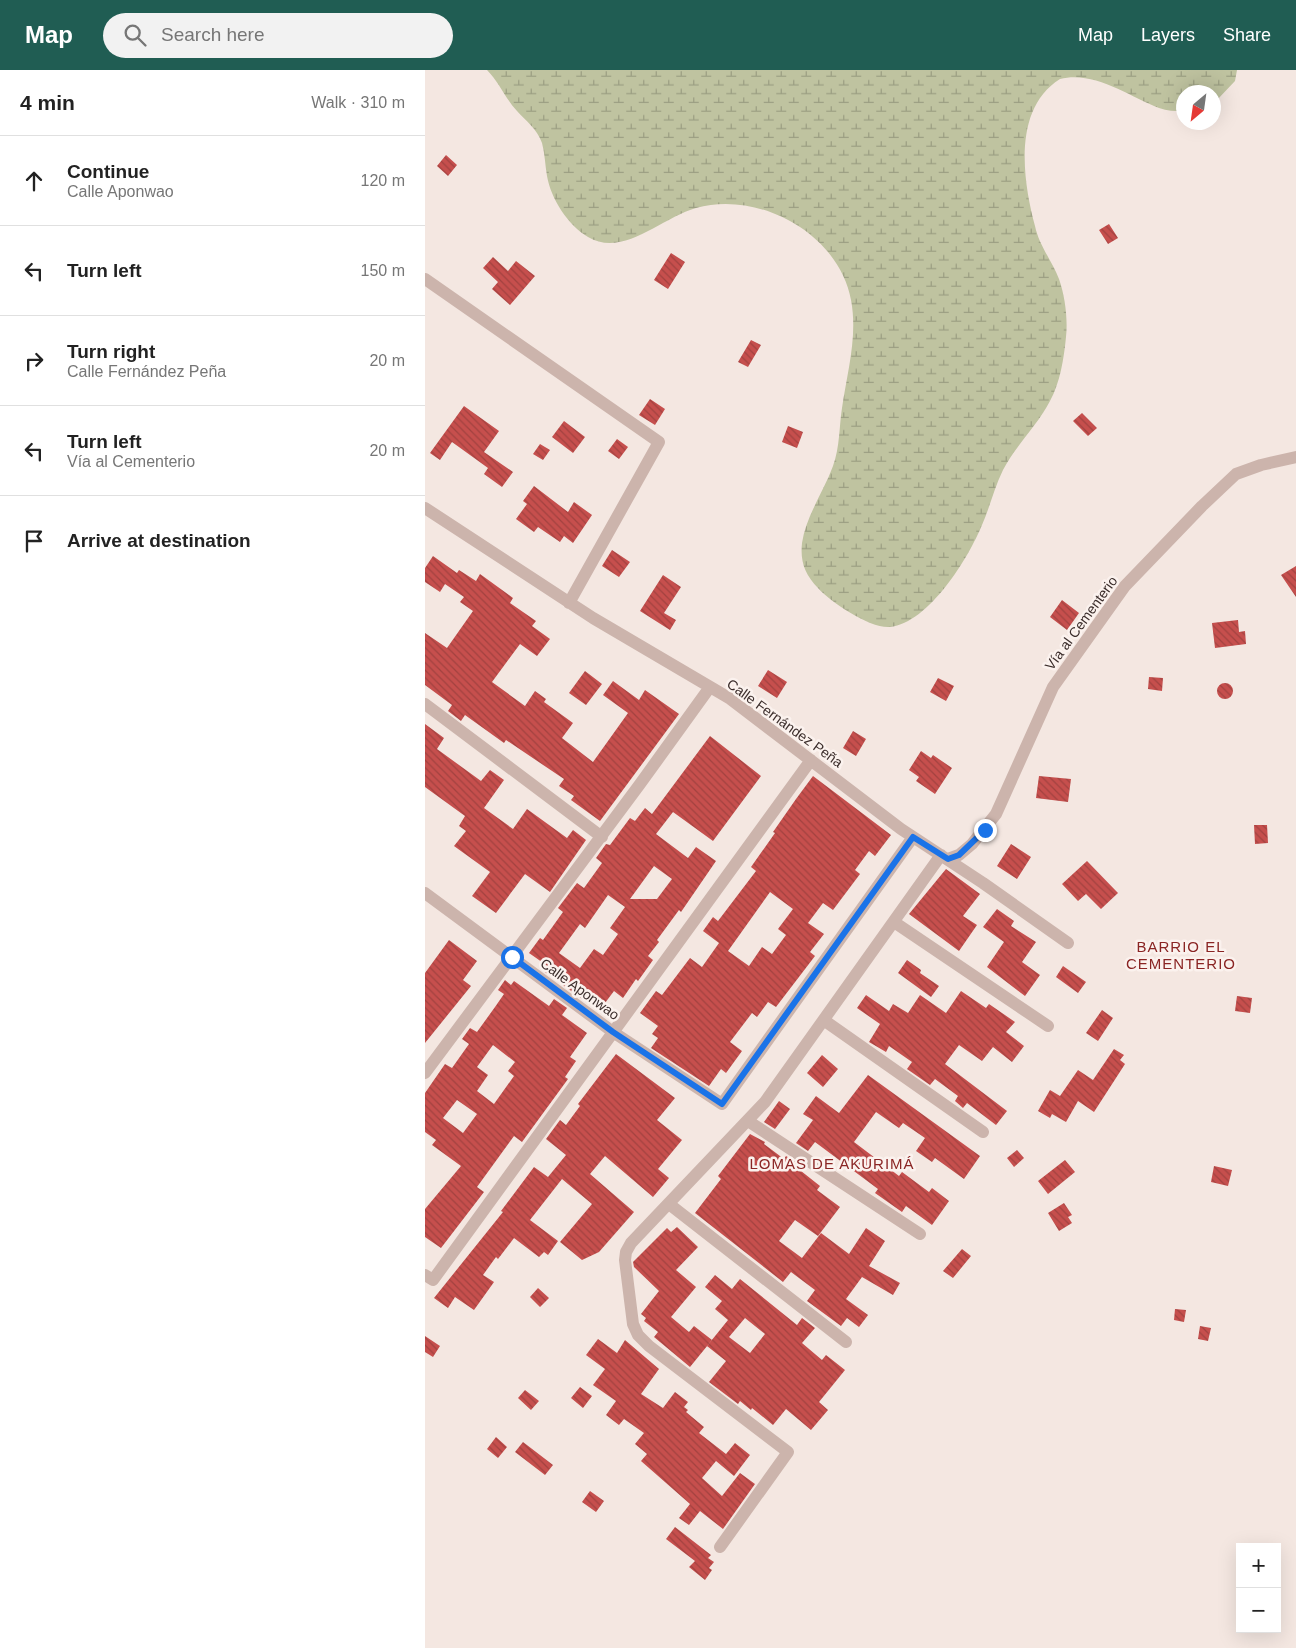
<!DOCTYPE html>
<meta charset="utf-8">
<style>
:root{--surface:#fff;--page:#f2f2f2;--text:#222;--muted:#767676;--line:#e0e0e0;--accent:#205d53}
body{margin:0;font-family:Helvetica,sans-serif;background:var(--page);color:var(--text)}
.controls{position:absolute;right:15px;bottom:15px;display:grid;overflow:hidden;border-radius:0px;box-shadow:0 5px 20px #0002}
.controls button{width:45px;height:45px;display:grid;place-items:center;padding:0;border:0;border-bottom:1px solid var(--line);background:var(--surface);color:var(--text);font:25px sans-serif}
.compass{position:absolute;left:751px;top:15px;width:45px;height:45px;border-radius:50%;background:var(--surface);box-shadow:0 5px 20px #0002;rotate:209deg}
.stop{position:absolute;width:15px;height:15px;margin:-11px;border:4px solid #1a73e8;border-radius:50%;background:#fff}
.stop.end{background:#1a73e8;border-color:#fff;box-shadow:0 1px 5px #0008}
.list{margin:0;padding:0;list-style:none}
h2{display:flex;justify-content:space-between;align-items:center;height:65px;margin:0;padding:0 20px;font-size:21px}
h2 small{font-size:16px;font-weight:400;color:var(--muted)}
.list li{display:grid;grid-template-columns:32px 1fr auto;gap:15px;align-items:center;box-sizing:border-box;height:90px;padding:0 20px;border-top:1px solid var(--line)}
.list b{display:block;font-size:19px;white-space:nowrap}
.list p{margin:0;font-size:16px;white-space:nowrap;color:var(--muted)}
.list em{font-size:16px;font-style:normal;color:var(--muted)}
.icon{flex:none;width:28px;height:28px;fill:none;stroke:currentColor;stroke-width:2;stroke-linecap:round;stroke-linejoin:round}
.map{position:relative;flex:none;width:871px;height:1578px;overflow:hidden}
header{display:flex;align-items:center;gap:30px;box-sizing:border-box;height:70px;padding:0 25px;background:var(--accent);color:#fff}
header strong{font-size:24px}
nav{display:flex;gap:28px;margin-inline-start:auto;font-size:18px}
.search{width:350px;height:45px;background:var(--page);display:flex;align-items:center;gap:12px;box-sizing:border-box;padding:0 18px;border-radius:28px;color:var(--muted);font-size:19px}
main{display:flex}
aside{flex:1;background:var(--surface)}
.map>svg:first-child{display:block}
</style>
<header>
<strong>Map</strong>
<div class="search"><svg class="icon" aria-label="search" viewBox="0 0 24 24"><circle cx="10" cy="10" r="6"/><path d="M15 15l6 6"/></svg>Search here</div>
<nav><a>Map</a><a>Layers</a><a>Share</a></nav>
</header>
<main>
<aside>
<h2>4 min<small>Walk · 310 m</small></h2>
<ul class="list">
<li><svg class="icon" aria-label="ahead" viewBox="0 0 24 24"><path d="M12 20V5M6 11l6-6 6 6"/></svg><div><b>Continue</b><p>Calle Aponwao</p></div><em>120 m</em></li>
<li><svg class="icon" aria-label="left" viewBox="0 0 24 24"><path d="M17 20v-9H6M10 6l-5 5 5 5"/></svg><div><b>Turn left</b></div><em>150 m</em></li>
<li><svg class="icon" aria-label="right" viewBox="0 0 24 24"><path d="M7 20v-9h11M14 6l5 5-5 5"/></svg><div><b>Turn right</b><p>Calle Fernández Peña</p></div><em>20 m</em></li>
<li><svg class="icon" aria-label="left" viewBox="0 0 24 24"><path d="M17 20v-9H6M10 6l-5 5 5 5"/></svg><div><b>Turn left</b><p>Vía al Cementerio</p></div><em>20 m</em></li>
<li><svg class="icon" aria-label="arrive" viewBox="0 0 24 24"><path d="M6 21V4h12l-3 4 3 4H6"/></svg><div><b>Arrive at destination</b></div></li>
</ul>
</aside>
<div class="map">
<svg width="871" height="1578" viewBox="0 0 871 1578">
<defs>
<pattern id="wetland-marsh" width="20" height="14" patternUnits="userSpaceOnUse" patternTransform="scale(1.25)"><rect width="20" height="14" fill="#bfc3a0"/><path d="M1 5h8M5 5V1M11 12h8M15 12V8" fill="none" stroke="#9c9f83"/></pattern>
<pattern id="building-back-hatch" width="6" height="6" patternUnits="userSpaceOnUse" patternTransform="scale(1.25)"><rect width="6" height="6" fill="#c64f4d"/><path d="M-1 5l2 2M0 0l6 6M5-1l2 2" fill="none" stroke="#a24240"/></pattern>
</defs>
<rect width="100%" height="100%" fill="#f4e7e1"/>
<path fill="url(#wetland-marsh)" d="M62 0H812L810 11 792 30 789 31 788 22H758V41C750 41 742 41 734 38 704 26 668 0 635 9 587 39 598 111 610 156 614 175 627 191 634 209 640 226 643 249 641 267 639 288 635 313 625 331 612 356 591 375 578 400 569 418 565 437 557 455 544 487 504 553 465 557 446 559 405 532 393 518 380 504 375 492 377 473 381 446 399 421 408 396 415 377 414 357 417 338 422 303 433 266 426 230 414 164 334 120 271 138 236 148 198 188 163 167 143 155 126 129 122 106 120 95 120 84 117 73 112 59 101 51 92 41 80 28 74 12 62 0Z"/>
<path fill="url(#building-back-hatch)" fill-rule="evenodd" d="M21 85 32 95 23 106 12 96Z
M684 154 693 168 683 174 674 160Z
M246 183 260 192 243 219 229 210Z
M68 187 83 201 91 191 110 206 85 235 67 219 73 212 58 198Z
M326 270 336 275 323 297 313 292Z
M225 329 240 339 230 355 214 345Z
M39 336 74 361 59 382 88 402 77 417 59 404 63 398 27 372 15 390 5 383Z
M657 343 672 358 663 366 648 351Z
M139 351 160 367 148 383 127 367Z
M363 356 378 362 372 378 357 372Z
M192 369 203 377 194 389 183 381Z
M115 374 125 380 118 390 108 384Z
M109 416 143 442 149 432 167 445 148 473 139 466 135 472 113 457 109 462 91 449 102 434 98 431Z
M187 480 205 492 194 507 177 496Z
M8 486 32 503 34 500 51 511 55 504 88 528 85 533 111 551 107 556 125 569 112 586 95 574 67 612 100 636 110 621 121 629 119 632 148 653 137 668 168 692 203 643 178 625 188 611 214 630 220 620 254 644 175 751 146 730 149 726 134 716 139 709 81 670 79 673 40 645 36 651 23 641 27 635 0 615V563L22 578 48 541 35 532 39 527 20 514 15 522 0 512V498Z
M871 496V527L856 505Z
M238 505 256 517 239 543 251 550 245 560 215 541Z
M637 530 654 543 642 560 625 547Z
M813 550 814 562 820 561 821 574 790 578 787 553Z
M343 600 362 612 352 628 333 616Z
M160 601 177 614 161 635 144 623Z
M724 607 738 608 737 621 723 619Z
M513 608 529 616 521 631 505 622Z
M792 621a8 8 0 1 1 16 0a8 8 0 1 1-16 0Z
M0 654 19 668 12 679 56 711 65 700 79 710 59 738 88 759 102 739 142 768 148 760 161 770 125 822 100 804 71 843 47 826 65 802 29 776 41 761 34 756 40 746 0 717Z
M428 661 441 669 431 686 418 678Z
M285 666 336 706 288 771 248 742 231 764 263 788 271 777 291 791 256 842 254 840 232 870 234 872 223 886 228 890 213 911 211 909 198 928 189 921 174 941 120 902 124 897 104 883 115 868 118 870 138 842 133 838 152 813 159 818 177 793 171 788 181 774 185 775 205 748 210 751 220 738 227 744ZM229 796 247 809 232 829H205ZM183 825 200 837 185 858 193 864 178 885 169 879 155 898 134 883 155 854 160 858Z
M496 681 506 688 508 685 527 698 510 724 491 711 494 707 484 700Z
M388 706 466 765 450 786 444 781 430 800 435 804 408 840 398 833 383 853 399 864 385 882 390 886 351 937 343 932 332 947 327 943 305 972 317 981 301 1003 296 999 284 1016 226 978 233 968 227 964 233 956 215 943 231 921 237 925 265 888 277 897 294 873 278 861 288 847 293 851 331 801 326 797 350 763 348 762 371 729ZM345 822 368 839 353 859 361 865 347 884 337 877 324 896 303 881Z
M614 706 646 709 643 732 611 728Z
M829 755H842L843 773 830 774Z
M586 774 606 787 592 809 572 796Z
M662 791 693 823 676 839 661 824 653 831 637 814Z
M521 799 555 824 538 846 552 855 534 881 484 844Z
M572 839 589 851 586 856 611 872 597 892 615 905 600 926 562 897 579 872 558 857Z
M24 870 52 891 38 910 46 916 0 973V903Z
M482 890 496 900 495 903 514 916 506 927 473 903Z
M638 896 661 912 653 923 631 907Z
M80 910 86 915 89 911 124 936 129 929 142 938 137 945 162 963 145 987 151 991 140 1007 143 1009 97 1072 89 1066 52 1117 59 1122 16 1178 0 1167V1139L36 1096 7 1075 11 1070 0 1062V1023L20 994 27 998 44 974 37 969 45 958 52 962 70 937 79 924 73 920ZM68 975 90 992 83 1001 89 1006 69 1034 52 1021 63 1005 52 997ZM32 1030 52 1044 38 1063 18 1048Z
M536 921 561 938 564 934 590 952 581 962 599 976 587 992 568 977 557 991 534 975 520 994 582 1041 571 1055 542 1033 538 1038 530 1031 533 1026 510 1009 505 1015 482 999 487 992 464 976 461 982 444 972 455 954 432 938 441 925 464 941 468 934 483 943 495 925 521 943Z
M812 926 827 928 825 943 810 941Z
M677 940 688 948 673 971 661 963Z
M689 979 699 985 695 990 700 994 669 1042 653 1031 641 1052 627 1044 625 1048 613 1041 625 1020 635 1026 653 1000 668 1010Z
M191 984 250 1028 232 1050 257 1070 233 1099 244 1108 228 1127 180 1086 165 1104 209 1142 174 1182 157 1190 135 1172 167 1134 137 1109 105 1150 133 1171 123 1185 119 1182 114 1187 89 1168 73 1189 71 1187 58 1205 69 1212 49 1240 30 1227 23 1238 9 1228 78 1142 76 1141 109 1097 123 1107 141 1085 121 1069 135 1050 141 1055 155 1036 153 1034Z
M397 985 413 999 398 1017 382 1003Z
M443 1005 555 1086 539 1109 510 1088 507 1092 491 1081 500 1068 478 1053 474 1058 451 1042 429 1072 474 1106 477 1102 504 1122 507 1118 524 1131 507 1155 481 1136 477 1142 450 1123 453 1119 390 1072 383 1081 371 1073 388 1050 378 1044 391 1026 414 1043Z
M354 1031 365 1039 350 1059 339 1052Z
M325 1064 340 1072 339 1074 359 1089 361 1086 374 1094 371 1097 395 1116 392 1120 415 1137 393 1166 370 1150 354 1171 377 1188 396 1163 424 1184 441 1158 460 1171 444 1196 475 1213 468 1225 437 1207 421 1229 443 1245 434 1257 422 1248 416 1256 382 1231 390 1220 366 1202 358 1212 270 1143 296 1109 293 1106Z
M592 1080 599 1088 589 1097 582 1088Z
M640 1090 650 1102 623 1124 613 1111Z
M789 1096 807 1100 803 1116 786 1112Z
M639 1133 647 1145 643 1147 647 1153 634 1161 623 1143Z
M252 1157 273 1177 251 1200 271 1217 246 1247 264 1262 269 1256 287 1270 265 1297 229 1267 233 1262 219 1251 221 1248 216 1244 234 1221 209 1197 208 1192 242 1158 246 1162Z
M537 1179 546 1186 528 1208 518 1201Z
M290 1205 307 1219 315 1209 372 1255 377 1248 390 1258 377 1273 397 1290 401 1285 420 1300 394 1332 403 1340 386 1360 361 1339 348 1355 327 1338 326 1340 315 1331 313 1334 284 1312 301 1291 282 1276 303 1250 290 1239 297 1231 280 1217ZM320 1248 340 1264 325 1283 304 1267Z
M113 1218 124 1228 115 1237 105 1227Z
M750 1239 761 1240 759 1252 749 1250Z
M775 1256 786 1258 783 1271 773 1269Z
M0 1266 15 1276 8 1287 0 1282Z
M173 1269 192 1283 200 1270 234 1299 216 1324 238 1338 250 1322 263 1332 259 1337 263 1340 261 1342 279 1357 274 1363 301 1384 310 1373 325 1385 309 1406 291 1391 277 1408 297 1426 315 1403 330 1414 298 1459 275 1441 264 1455 254 1448 265 1434 216 1391 222 1384 210 1374 219 1363 199 1349 194 1355 181 1345 191 1331 168 1315 180 1299 161 1285Z
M155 1317 167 1326 158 1338 146 1328Z
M100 1320 114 1331 106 1340 93 1328Z
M71 1367 82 1377 73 1388 62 1379Z
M98 1372 128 1395 120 1405 90 1382Z
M165 1421 179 1431 171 1442 157 1432Z
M250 1457 286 1485 283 1488 289 1492 284 1498 287 1500 280 1510 264 1497 270 1491 241 1469Z"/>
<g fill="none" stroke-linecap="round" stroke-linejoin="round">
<path stroke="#ccb4ac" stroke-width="12" d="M0 209 234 372 144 533
M0 438 168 548 304 628 476 759 558 813 643 873
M0 634 177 767
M523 789 534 785 547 774 571 744 628 617 700 516 777 436 811 404 836 395 871 387
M0 823 188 962 297 1034 488 767
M469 852 623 956
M400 951 558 1062
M0 1003 215 714 285 617
M323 1051 495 1164
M244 1134 421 1272
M0 1205 8 1210 386 690
M295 1477 363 1382 224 1276 213 1265 208 1254 200 1190 201 1182 206 1173 340 1032 516 785"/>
</g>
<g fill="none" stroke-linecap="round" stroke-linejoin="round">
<path stroke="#1a73e8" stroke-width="6" d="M87 887 188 962 297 1034 488 767 523 789 534 785 560 760"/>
</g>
<g text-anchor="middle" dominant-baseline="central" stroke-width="5" stroke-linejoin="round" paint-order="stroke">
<g font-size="14" fill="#3b2d2b" stroke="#fbf2ee">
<text transform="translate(656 553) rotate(-54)">Vía al Cementerio</text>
<text transform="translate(360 653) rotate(36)">Calle Fernández Peña</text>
<text transform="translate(155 919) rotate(36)">Calle Aponwao</text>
</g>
<g font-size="15" letter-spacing="1" fill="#8a2524" stroke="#fbf2ee">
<text x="756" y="876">BARRIO EL<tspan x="756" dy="17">CEMENTERIO</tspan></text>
<text x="407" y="1093">LOMAS DE AKURIMÁ</text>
</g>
</g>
</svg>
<div class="controls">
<button>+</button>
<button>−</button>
</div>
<svg class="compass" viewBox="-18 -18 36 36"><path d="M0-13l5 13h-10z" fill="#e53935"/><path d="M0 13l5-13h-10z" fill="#767676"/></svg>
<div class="stop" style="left:87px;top:887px"></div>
<div class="stop end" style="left:560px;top:760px"></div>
</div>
</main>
